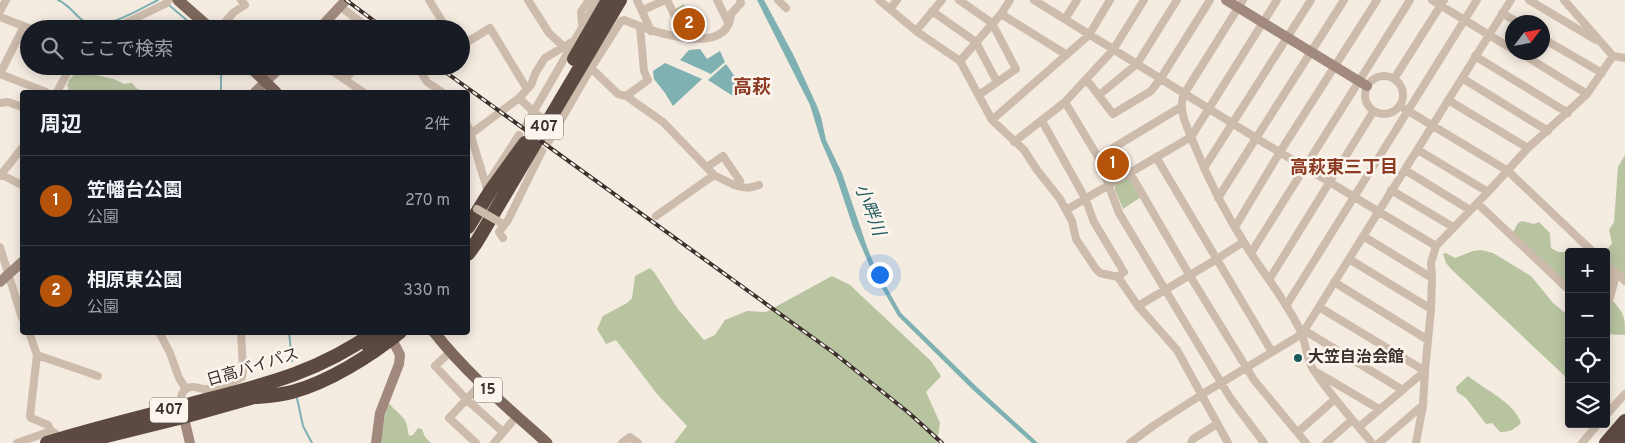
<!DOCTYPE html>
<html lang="ja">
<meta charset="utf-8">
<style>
:root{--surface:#171b24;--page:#242831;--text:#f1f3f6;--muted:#9ea1a6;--line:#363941;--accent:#b45309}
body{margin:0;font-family:Overpass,"Noto Sans JP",sans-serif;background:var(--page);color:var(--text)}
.controls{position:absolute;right:15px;bottom:15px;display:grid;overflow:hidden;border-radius:5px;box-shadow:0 2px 12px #0003}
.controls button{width:45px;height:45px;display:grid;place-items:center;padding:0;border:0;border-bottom:1px solid var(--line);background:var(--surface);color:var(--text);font:25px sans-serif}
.compass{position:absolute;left:1505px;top:15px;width:45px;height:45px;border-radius:50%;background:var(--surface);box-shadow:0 2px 12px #0003;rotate:58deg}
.you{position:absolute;left:879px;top:274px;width:18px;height:18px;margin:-12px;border:4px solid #fff;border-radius:50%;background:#1a73e8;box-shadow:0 0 0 8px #1a73e833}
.badge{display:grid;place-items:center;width:32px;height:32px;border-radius:50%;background:var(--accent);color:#fff;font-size:16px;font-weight:700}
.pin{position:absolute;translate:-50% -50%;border:2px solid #fff;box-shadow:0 1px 5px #0006}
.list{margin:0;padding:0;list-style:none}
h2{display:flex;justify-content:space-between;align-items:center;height:65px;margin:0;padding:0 20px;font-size:21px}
h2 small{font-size:16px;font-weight:400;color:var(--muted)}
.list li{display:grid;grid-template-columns:32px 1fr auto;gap:15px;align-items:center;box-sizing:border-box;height:90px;padding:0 20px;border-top:1px solid var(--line)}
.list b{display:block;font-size:19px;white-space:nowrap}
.list p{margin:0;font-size:16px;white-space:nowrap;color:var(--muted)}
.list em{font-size:16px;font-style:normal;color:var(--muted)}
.icon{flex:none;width:28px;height:28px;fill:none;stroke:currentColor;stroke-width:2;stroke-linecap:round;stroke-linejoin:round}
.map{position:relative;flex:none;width:1625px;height:443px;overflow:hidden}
.search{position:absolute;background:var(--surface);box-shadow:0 2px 12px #0003;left:20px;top:20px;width:450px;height:55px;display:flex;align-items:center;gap:12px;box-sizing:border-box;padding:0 18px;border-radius:28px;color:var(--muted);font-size:19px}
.panel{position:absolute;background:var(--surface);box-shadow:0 2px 12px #0003;left:20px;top:90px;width:450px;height:245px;border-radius:5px}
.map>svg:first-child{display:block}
</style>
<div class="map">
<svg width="1625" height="443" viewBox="0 0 1625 443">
<rect width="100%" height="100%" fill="#f4ebe1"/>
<path fill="#b8c4a0" d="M684 4 688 13 691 12 703 36H688L674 10Z
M77 71 114 79 124 84 132 83 136 88 144 92H66L69 88 67 86 69 80Z
M1115 149 1127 170 1109 180 1100 158Z
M1625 155V278L1606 260V252H1599L1600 248 1607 250 1612 243 1609 230 1614 222 1618 167Z
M1129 177 1141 197 1123 209 1115 190V186Z
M1522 221 1534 224 1539 222 1550 233 1551 248 1558 252H1567L1569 254V294L1562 288 1512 234 1518 223Z
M1481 250 1493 253 1531 276 1553 303 1569 316V380L1451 269 1446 263 1443 254 1446 253 1455 258 1473 251Z
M650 268 654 272 678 309 704 340 715 335 725 320 747 311 766 312 832 276 850 285 931 361 941 376 926 392 940 423 937 443H674L687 426 657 394 616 340 606 344 597 329 603 316 627 303 632 298 635 276Z
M1606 288C1611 292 1610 298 1614 302 1625 315 1625 318 1625 335L1606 334Z
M1468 376C1484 389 1515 403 1521 423 1514 430 1509 432 1500 432L1492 423 1486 424 1466 398 1457 392 1456 387Z
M390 404C394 410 401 414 404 419 408 425 407 430 409 436L413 435 418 428 422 429 425 437 431 443H380L387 406Z"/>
<path fill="#7fb0b2" d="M757 0H764L794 56 817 106 821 117 826 140 842 173 867 247 875 267 901 313 978 388 1038 443H1032L974 391 898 316 871 269 853 227 836 176 821 141 810 105Z
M700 49 707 59 720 51 725 62 711 74 680 60 689 50Z
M665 63 702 79 673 106 665 93 654 79 653 71Z
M726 64 745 91 736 98 708 80Z"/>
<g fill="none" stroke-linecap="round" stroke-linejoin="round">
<path stroke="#7fb0b2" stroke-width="2" d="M58 0C70 5 75 16 85 22 102 33 142 8 158 0
M169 5 197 29
M221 92V77L223 66
M289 332 292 361
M297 398 303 426 312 443"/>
<path stroke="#cdbbac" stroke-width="8" d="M429 0 447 29
M528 0 549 33 563 46
M637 0 651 31
M667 0 686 38
M717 0 728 22
M778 0 786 8
M879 0 916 31 960 61 992 120 1024 150 1037 170 1060 199 1072 221 1076 239 1096 269 1100 273 1118 277 1138 306 1177 350 1228 443
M959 0 992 23 1016 69 979 95
M1034 0 1256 138 1436 246
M1243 0 1184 94C1177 109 1188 129 1194 144 1209 182 1228 218 1250 252 1267 278 1288 304 1301 332 1306 343 1306 358 1313 369 1330 395 1352 419 1372 443
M1432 0 1512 49
M1529 0 1596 40
M1564 0 1613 56 1625 58
M341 7 370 29
M890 9 897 0
M643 10 665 0
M0 11 6 0
M932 11 976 42 997 82
M1502 13 1517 22
M1001 14 1067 55
M0 17 31 29
M1065 19 1077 0
M582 24 581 12 589 0
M113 29 165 4 169 0
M219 29 234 12 245 5 241 0
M916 31 942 0
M1542 38 1602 73
M461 46 490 28 527 89
M1519 52 1587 94
M1475 56 1568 113
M960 61 1001 14 1010 0
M325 66 363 92
M417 66 427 82 442 92
M0 74 24 26
M0 74 46 92
M1365 95a19 19 0 1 1 38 0a19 19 0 1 1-38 0Z
M1462 78 1548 131
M345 79 357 66
M1086 79 1113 114 1151 91 1161 78 1210 0
M1394 79 1444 0
M57 92 71 66
M1099 95 1137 64 1177 0
M626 96 648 80 644 71 640 27
M519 98 536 114
M1448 100 1528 148
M1065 102 1098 157 1119 213 1231 399 1264 443
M0 103 8 102 22 107
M1400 106 1508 171 1593 252
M992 120 1089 35 1110 0
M1042 121 1085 198 1094 222 1124 272 1118 277
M526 125 598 0
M468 126 485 182
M468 136 519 98 531 85 536 72 545 58 572 42
M549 141 591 68
M1014 142 1065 102 1113 50 1144 0
M1418 150 1488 192
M1098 157 1181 107
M1156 157 1272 352
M707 167 723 156 740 181 734 185 714 175 663 122 626 96 618 94 591 68 621 21 624 20C648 30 728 60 731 14L741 3 740 0
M1204 168 1311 0
M1405 170 1470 210
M1130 173 1190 276 1254 380 1306 443
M2 175 22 185
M0 176 22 148
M734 185C744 188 749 189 759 185
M486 186 519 135
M1391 190 1453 227
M1218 198 1344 0
M1477 203 1569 290
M1066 210 1191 137 1277 0
M656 216 714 175
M1235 227 1280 152 1377 0
M1363 236 1432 278
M503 238 499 232 508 220 542 151
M0 247 22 318
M1251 253 1410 0
M1349 259 1431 309
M1606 264 1614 271V283L1606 310
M1614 271 1625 281
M1269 280 1373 112
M1334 282 1428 340
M1138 306 1217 259 1243 242
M1286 306 1477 0
M1319 307 1425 371 1359 427
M29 332 37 355 98 376
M159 332 170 353 179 378 186 389
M1302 334 1307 332 1401 389
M450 352 435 366 466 399 503 432
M37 355 30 416 31 418 48 425 51 431
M1318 373 1379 409
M181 407C180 398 181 387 193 387 197 387 201 389 204 389 213 390 234 382 242 377L243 370 241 332
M1606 415 1625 394
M1298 432 1335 399
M17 443 51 431 55 433
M476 443 449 418 481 384
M494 443 517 416
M622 443 630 437 638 443
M1130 443 1153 426 1201 395 1302 334 1511 0
M1191 443 1193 439 1217 424
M1326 443 1352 420
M1379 443 1423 405
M1416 443 1423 405 1425 371 1431 309 1432 278 1431 263 1436 246 1488 192 1528 148 1587 94 1613 56
M1582 443 1598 424"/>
<path stroke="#a18a7d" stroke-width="10" d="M1226 0 1367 86
M319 29 346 0
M255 92 282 66
M0 282 22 262
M182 410 190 443
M376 443 380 413 399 364 400 355 392 339"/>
<path stroke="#7d675c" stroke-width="11" d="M178 0 211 29
M249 66 276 92
M434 332C467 374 508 408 547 443"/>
<path stroke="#5c4a42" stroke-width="14" d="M574 59 608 0
M468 227 491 190 525 143
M468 254 476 243 620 0
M369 347 390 332
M257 397C269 396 281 395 292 392 329 382 370 356 400 332
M47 443C98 427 151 415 202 401 268 384 318 372 375 332
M78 443 183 417 265 394
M1606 443 1625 421
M1621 443 1625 437"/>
<g stroke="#3b302b" stroke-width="4">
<path id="rail" d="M346 0 385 29
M437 66 834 353 909 413 942 443"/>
</g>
<use href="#rail" stroke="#fbf5ee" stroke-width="2" stroke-dasharray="5.5" stroke-linecap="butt"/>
<path stroke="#cdbbac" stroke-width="8" d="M536 114 555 125
M477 209 503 224"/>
</g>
<circle fill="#1f5a5e" stroke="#fbf5ee" stroke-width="2" cx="1298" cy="358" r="5"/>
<g text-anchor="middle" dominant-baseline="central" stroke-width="5" stroke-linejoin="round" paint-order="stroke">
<g fill="#fbf5ee" stroke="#756b66" stroke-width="1">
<rect x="525" y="114.5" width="38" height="25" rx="4"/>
<rect x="474" y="377.5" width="28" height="25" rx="4"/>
<rect x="150" y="397.5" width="38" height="25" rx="4"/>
</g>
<g font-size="15" font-weight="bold" fill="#3b302b">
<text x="544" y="127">407</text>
<text x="488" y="390">15</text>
<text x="169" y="410">407</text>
</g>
<g font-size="16" font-weight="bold" fill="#3b302b" stroke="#fbf5ee" text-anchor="start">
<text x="1308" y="358">大笠自治会館</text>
</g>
<g font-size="16" fill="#3b302b" stroke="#fbf5ee">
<text transform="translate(253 368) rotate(-17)">日高バイパス</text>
</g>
<g font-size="18" font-weight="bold" fill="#8c3b22" stroke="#fbf5ee">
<text x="1344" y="168">高萩東三丁目</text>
</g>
<g font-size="18" font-style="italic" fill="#1f5a5e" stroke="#fbf5ee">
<text transform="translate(869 210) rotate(69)">小畔川</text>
</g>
<g font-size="19" font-weight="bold" fill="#8c3b22" stroke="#fbf5ee">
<text x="752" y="88">高萩</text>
</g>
</g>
</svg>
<div class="controls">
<button>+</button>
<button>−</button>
<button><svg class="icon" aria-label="locate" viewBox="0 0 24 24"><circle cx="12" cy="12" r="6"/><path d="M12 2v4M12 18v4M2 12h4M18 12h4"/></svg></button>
<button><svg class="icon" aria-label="layers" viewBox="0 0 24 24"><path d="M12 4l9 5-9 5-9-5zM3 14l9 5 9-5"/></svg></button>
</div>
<svg class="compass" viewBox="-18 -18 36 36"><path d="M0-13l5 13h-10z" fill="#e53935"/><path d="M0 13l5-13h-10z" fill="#9ea1a6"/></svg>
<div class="you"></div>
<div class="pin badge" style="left:1113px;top:164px">1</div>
<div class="pin badge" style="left:689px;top:24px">2</div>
<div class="search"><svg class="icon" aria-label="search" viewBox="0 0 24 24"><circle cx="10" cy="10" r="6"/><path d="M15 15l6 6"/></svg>ここで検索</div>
<section class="panel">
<h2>周辺<small>2件</small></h2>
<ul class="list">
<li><span class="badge">1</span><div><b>笠幡台公園</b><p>公園</p></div><em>270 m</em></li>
<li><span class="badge">2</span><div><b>相原東公園</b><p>公園</p></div><em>330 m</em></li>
</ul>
</section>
</div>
